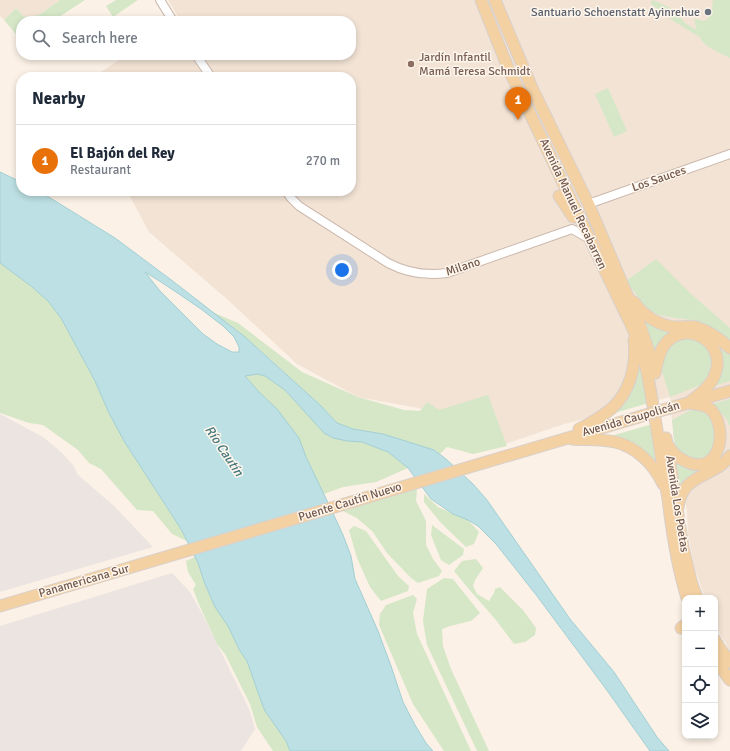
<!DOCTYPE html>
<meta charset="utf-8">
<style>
:root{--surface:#fff;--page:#f6f6f7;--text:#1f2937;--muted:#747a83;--line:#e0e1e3;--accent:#1a73e8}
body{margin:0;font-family:Signika,sans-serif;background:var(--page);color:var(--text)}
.controls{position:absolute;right:12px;bottom:12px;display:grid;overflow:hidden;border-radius:8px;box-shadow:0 2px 6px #0003}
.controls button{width:36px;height:36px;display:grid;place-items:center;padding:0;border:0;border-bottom:1px solid var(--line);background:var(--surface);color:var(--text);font:20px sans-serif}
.you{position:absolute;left:342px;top:270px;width:14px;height:14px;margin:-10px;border:3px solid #fff;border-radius:50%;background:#1a73e8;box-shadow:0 0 0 6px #1a73e833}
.badge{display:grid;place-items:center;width:26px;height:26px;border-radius:50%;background:var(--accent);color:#fff;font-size:13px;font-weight:700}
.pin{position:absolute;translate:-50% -33px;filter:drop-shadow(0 1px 2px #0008)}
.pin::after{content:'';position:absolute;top:21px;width:14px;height:12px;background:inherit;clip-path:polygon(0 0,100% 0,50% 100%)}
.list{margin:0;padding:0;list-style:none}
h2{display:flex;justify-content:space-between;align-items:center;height:52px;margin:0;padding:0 16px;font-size:17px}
h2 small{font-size:13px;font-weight:400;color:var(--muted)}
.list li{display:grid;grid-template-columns:26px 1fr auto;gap:12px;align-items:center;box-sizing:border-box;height:72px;padding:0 16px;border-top:1px solid var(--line)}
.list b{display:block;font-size:15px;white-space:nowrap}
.list p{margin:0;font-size:13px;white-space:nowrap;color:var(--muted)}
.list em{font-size:13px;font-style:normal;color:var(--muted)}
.icon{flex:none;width:22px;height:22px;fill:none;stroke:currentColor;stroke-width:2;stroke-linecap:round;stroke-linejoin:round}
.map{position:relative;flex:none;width:730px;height:751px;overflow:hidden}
.search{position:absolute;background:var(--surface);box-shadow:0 2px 6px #0003;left:16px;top:16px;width:340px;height:44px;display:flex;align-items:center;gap:10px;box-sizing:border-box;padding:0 14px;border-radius:16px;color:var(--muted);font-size:15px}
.panel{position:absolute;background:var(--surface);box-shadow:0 2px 6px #0003;left:16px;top:72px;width:340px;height:124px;border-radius:16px}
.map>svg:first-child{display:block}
</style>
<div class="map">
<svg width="730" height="751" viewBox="0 0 730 751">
<rect width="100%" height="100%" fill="#fbf1e6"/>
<path fill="#f2e3d5" d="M0 0H60L39 15 24 17 16 8 4 20 0 16Z
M168 0H730V651L718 630 715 619V598H705L694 566 688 533 687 512 674 440 670 397 564 424 493 448 434 411 358 397 297 364 228 300 149 232 127 191H351V77H93L127 55H351V21H179L180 20Z"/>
<path fill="#ebe4e0" d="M0 414 43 437 62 453 73 465 78 475 114 506 153 547 0 592Z
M172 573 190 592 204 617 250 711 255 729 241 751H0V626Z"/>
<path fill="#d5e7c6" d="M60 0H85L53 21H21V40L4 20 16 8 24 17 39 15Z
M116 0H138L113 17 106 6Z
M653 0 673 9 685 23 697 30 694 20 697 19 703 21 708 19 712 9 713 0H730V58C721 53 703 47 700 37 684 28 663 15 650 3Z
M608 88 627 131 614 137 595 94Z
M656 259 690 293 730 328V342L701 322 693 320 675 318 659 315 647 309 626 281Z
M0 263 31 286 48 301 61 318 95 381 109 413 124 441 181 529 187 541 172 534 153 511 137 510 101 469 89 463 78 450 43 425 29 423 0 413Z
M212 312 238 323 302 372 358 397 404 410 420 411 427 402 439 410 488 395 507 446 473 454 447 447 440 454 434 450 383 434 353 429 337 423 320 405 262 352 245 337Z
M644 321 657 328 668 332 687 330 698 331 730 354V381L714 386 719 353 686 332 656 357Z
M680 339H697L708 348 713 358V367L709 379 700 385 670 397 661 368V363L670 345Z
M637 354 649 403 611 414Z
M258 374 265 376 285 390 324 433 333 438 347 441 362 442 388 452 408 468 376 482 343 487 324 494 306 457 277 409 260 393 245 376Z
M730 399V426C726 416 719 410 710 405Z
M699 409 718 415 714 456 690 460 676 447 674 440 672 420 689 411Z
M653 424 661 474 607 437Z
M730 448C730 466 706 469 693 478 687 482 683 488 679 494L674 459C681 463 687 468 694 469 697 470 701 469 704 468 716 467 726 460 730 448Z
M417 489 416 501 426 521V545L433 559 442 571 439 576 418 583 411 578 387 553 373 532 357 518 343 511Z
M424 494 438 507 468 520 479 532 474 544 466 547 440 522 424 502Z
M432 525 464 549 463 555 449 565 441 560 431 535Z
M354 526 366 531 398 576 409 586 408 591 381 601 370 587 357 558 349 530Z
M195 557 198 563 205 584 215 607 228 626 240 651 247 661 261 701 265 711 286 741 290 751H273L257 727 250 704 225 654 217 644 198 602 193 589 196 585 188 572 186 561Z
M476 559 483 568 475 580 473 586 477 594 489 601 494 593 495 589 500 587 523 610 536 628 535 635 525 642 514 644 496 620 468 588 454 571 462 561Z
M444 578 453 579 480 613 471 621 450 626 442 629 443 646 451 669 489 751H477L427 645 423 621 427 589Z
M413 595 417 599 413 613 417 634 471 751H444L413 704 379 625 380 614 386 605Z"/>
<path fill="#bce0e3" stroke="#a3cfd4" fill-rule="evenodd" d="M0 172 21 182V191H39L115 238 170 279 245 337 320 405 337 423 353 429 383 434 434 450 446 459 473 484 487 500 570 619 614 672 657 737 669 751H650L606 689 537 596 496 544 478 526 468 520 453 514 431 499 408 468 388 452 362 442 347 441 333 438 324 433 285 390 265 376 258 374 245 376 260 393 277 409 299 438 306 457 331 509 343 535 351 556 355 579 378 631 391 666 403 702 415 725 426 743 433 751H290L286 741 265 711 261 701 247 661 240 651 228 626 215 607 205 584 198 563 181 529 124 441 109 413 95 381 61 318 48 301 31 286 0 263ZM145 272 161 282 179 294 201 309 223 326 234 337 239 347V352H232L217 344 203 334 160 291Z"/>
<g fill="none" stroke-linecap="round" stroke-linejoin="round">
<g stroke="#ccb9ad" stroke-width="10">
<path id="minor" d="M160 0 173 21
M196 55 211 77
M286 191 291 198 299 206 388 263C407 273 426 276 447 273L572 229 586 237
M588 203 594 202 730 154"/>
</g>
<g stroke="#d8d0cd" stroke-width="13">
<path id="major" d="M481 0 508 68 633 329C646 356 649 383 654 412 659 441 663 470 668 499 672 533 677 566 687 598
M495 0 532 88 588 203 641 328 651 358
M559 196 573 217
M634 302C644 316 660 327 678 327 684 327 690 326 696 327 709 331 720 339 730 348
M655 373C657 363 659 352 665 344 685 319 725 341 716 371 713 385 699 395 688 403
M670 408 730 391
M579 429C591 423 601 417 611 409 630 393 637 364 634 340
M666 438 683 547 691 581 697 598
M572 439C586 440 601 439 615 442 637 447 654 465 663 484
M668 445C671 451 677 457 683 460 721 481 730 425 709 408 703 405 695 404 688 403
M678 507C683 472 713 479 730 456
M0 606 642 416
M681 628 685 625
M715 640 719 647 730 662
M715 659 730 680"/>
</g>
<use href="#minor" stroke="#fff" stroke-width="8"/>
<use href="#major" stroke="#f4d1a3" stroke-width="11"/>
<g stroke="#d8d0cd" stroke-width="13" stroke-linecap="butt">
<path id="major-bridge" d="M642 416 670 408"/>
</g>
<use href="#major-bridge" stroke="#f4d1a3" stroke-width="11"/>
</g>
<circle fill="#6b7280" stroke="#fef6ec" stroke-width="1.5" cx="708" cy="12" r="4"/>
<circle fill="#8d6e63" stroke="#fef6ec" stroke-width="1.5" cx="411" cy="64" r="4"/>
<g text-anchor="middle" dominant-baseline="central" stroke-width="3" stroke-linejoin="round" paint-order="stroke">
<g font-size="12" fill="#5b616d" stroke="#fef6ec" text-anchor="end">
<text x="700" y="12">Santuario Schoenstatt Ayinrehue</text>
</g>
<g font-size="12" fill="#785e54" stroke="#fef6ec" text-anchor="start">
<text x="419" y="57">Jardín Infantil<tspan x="419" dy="14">Mamá Teresa Schmidt</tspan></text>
</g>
<g font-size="12" fill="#72584d" stroke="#fef6ec">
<text transform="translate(659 179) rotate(-19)">Los Sauces</text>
<text transform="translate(573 204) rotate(65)">Avenida Manuel Recabarren</text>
<text transform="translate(463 267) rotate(-18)">Milano</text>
<text transform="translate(631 419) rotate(-16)">Avenida Caupolicán</text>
<text transform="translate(350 502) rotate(-17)">Puente Cautín Nuevo</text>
<text transform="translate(677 504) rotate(81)">Avenida Los Poetas</text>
<text transform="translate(84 581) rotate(-16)">Panamericana Sur</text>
</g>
<g font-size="13" font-style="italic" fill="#45777d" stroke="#fef6ec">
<text transform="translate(224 451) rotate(56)">Río Cautín</text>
</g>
</g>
</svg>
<div class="controls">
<button>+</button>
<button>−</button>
<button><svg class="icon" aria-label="locate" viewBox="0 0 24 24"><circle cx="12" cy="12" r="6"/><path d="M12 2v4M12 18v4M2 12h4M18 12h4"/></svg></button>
<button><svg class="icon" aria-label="layers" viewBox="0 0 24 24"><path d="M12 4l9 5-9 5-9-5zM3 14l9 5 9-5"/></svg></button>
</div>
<div class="you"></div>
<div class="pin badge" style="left:518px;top:120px;background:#e8710a">1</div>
<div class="search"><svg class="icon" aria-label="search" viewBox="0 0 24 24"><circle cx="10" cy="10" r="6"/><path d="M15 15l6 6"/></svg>Search here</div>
<section class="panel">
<h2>Nearby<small></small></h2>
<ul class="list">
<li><span class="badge" style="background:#e8710a">1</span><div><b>El Bajón del Rey</b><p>Restaurant</p></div><em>270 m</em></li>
</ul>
</section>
</div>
